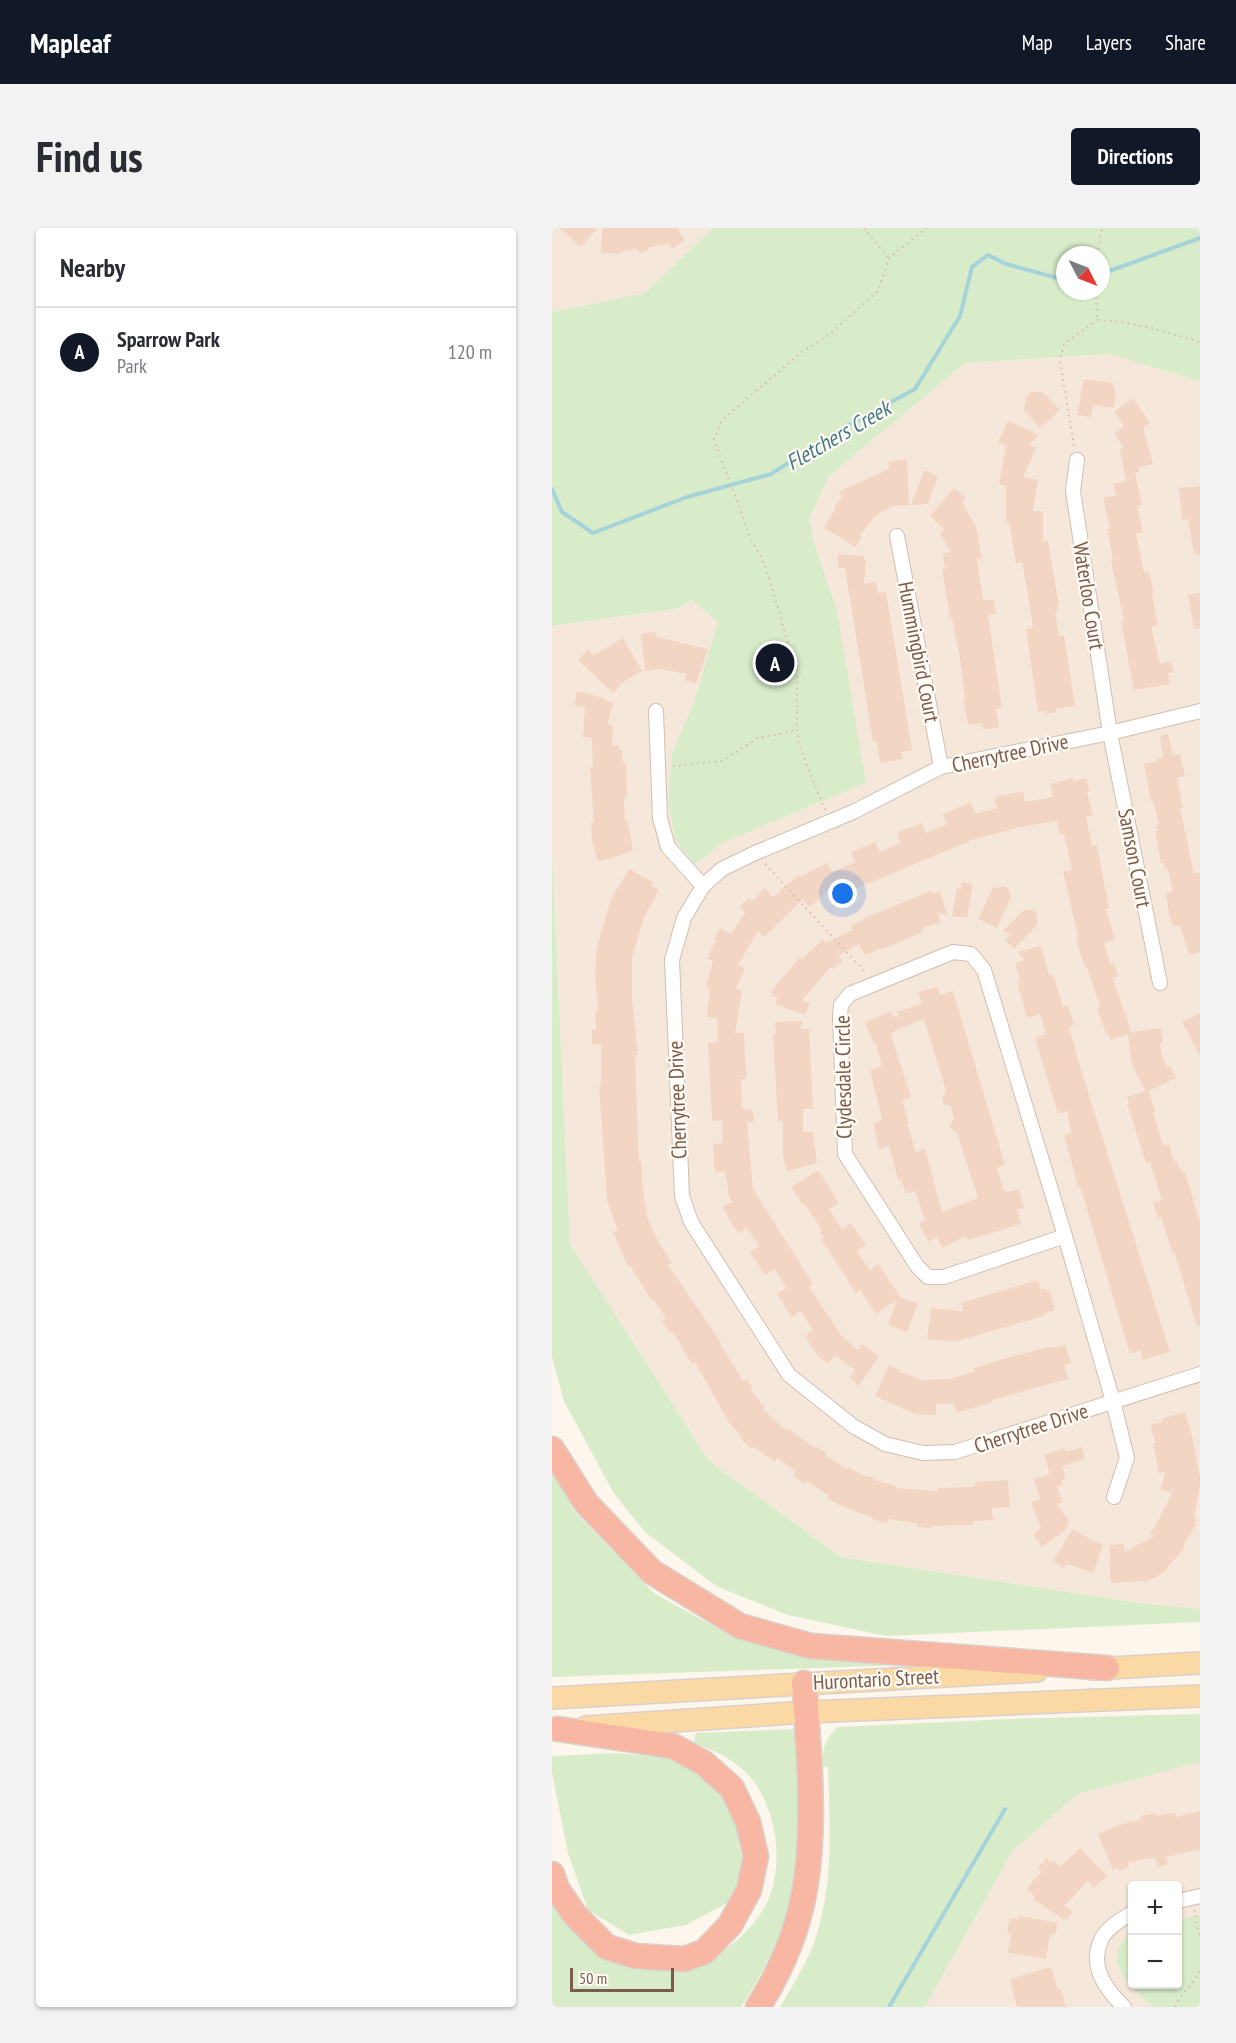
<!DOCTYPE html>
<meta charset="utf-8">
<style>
:root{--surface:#fff;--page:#f2f2f3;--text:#2b2b33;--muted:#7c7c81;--line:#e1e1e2;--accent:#111827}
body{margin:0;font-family:"PT Sans Narrow",sans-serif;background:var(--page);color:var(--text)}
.controls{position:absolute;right:18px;bottom:18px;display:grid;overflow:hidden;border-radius:6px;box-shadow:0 2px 4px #0004}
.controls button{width:54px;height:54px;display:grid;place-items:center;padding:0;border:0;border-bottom:2px solid var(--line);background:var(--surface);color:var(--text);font:30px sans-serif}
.compass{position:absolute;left:504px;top:18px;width:54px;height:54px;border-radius:50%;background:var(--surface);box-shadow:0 2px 4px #0004;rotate:132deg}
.scale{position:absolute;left:18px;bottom:15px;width:104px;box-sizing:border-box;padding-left:6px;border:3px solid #7a5c4d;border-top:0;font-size:16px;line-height:21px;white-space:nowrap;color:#7a5c4d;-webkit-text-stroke:4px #fffaf3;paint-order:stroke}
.you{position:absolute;left:291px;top:666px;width:21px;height:21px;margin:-15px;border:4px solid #fff;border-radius:50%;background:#1a73e8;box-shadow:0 0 0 9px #1a73e833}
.badge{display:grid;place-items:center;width:39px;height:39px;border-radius:50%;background:var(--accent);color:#fff;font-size:20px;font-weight:700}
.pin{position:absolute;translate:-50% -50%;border:3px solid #fff;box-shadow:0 2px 6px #0006}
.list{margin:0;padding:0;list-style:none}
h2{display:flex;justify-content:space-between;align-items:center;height:78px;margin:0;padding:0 24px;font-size:26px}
h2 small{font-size:20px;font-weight:400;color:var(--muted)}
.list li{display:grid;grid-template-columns:39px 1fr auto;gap:18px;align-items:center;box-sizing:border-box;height:90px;padding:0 24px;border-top:2px solid var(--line)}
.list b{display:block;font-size:22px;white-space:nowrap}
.list p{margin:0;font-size:20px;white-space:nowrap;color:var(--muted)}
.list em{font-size:20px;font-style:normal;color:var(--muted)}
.map{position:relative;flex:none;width:648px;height:1779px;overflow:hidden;border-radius:6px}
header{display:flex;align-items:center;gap:36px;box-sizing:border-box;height:84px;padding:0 30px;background:var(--accent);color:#fff}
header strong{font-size:28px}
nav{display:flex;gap:33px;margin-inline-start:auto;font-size:21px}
.intro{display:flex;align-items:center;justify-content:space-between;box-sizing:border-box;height:144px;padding:0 36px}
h1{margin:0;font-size:42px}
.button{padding:15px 27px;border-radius:6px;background:var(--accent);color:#fff;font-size:21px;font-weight:700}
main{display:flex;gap:36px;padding:0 36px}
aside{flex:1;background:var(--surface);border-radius:6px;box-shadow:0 2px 4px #0004}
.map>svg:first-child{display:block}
</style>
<header>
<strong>Mapleaf</strong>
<nav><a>Map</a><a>Layers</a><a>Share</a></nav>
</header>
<div class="intro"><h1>Find us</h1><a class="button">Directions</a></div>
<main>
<aside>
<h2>Nearby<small></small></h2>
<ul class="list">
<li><span class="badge">A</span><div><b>Sparrow Park</b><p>Park</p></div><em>120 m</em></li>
</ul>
</aside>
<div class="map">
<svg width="648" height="1779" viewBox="0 0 648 1779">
<rect width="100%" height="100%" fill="#fdf6ec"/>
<path fill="#f5e8da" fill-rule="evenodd" d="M0 0H161L93 65 0 84Z
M557 126 648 153V1385L289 1329 157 1233 18 1016 0 625V398L128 380 139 372 166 394 141 476 120 526 116 574 123 611 143 637 170 615 314 555 257 291 277 248 413 135Z
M648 1534V1779H373L461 1622 526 1566ZM580 1658H626V1756H580Z"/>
<path fill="#d8ecc9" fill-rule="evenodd" d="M161 0H648V153L557 126 413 135 277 248 257 291 262 315 285 383 314 555 170 615 143 637 123 612 116 574 120 526 141 476 166 394 139 372 128 380 0 398V84L93 65ZM513 27H549V63H513Z
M0 625 18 1016 157 1233 289 1329 586 1375 648 1381V1394L334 1408 236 1387 164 1358 93 1304 61 1264 12 1173 0 1129Z
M0 1239 22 1283 103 1366 178 1407 227 1421 352 1437 0 1449Z
M648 1486V1534L526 1566 461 1622 373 1779H228C240 1759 252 1739 261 1718 282 1660 278 1599 276 1539H269C270 1522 273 1510 286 1499L458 1491Z
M242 1501C247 1525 245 1550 245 1574 245 1609 245 1645 236 1679 227 1715 209 1748 189 1779H0V1674L37 1716C65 1720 94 1725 123 1729 131 1730 142 1734 150 1733 162 1730 176 1720 185 1712 196 1702 207 1690 214 1677 232 1640 226 1587 202 1554 187 1533 165 1524 142 1515L144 1505Z
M64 1525 120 1530 166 1560 184 1599 192 1642 177 1674 134 1697 77 1707 36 1682 16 1625 0 1545V1528Z
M648 1687V1779H600C579 1758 545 1732 580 1704V1756H626V1692Z"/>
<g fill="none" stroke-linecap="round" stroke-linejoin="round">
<path stroke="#a5d3da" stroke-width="4" d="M549 46 648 10
M0 261 10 284 41 305 135 269 219 246 293 199 363 161 408 88 420 39 436 27 454 36 513 52
M337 1779 453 1581"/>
</g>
<path fill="#f3d5c3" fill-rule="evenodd" d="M7 0H45L29 19Z
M50 0H125L133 12 120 21 117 16 98 19 94 24 89 25 84 21 69 24V26L49 25Z
M532 151 562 155 561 160H564L562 180 541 177 539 189 525 187Z
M479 164H491L508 182 488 200 472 182 474 169Z
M581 170 598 195 591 200 601 236 586 240 587 244 583 245 590 277 585 278 591 304 584 306 592 344 597 343 602 366 600 367 606 397 599 398 608 436 619 433 622 444 616 445 618 456 582 462 569 394 572 393 559 333 561 332 555 301H558L551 270 564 267 561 256 574 253 568 221 572 220 562 206 572 198 562 184Z
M456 193 487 207 477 217 484 220 471 249 486 252 481 283H491V314L496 313 507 378H505L506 383H503L507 408 512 407 523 478 504 481V484L494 486V483L486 484 474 401 481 400 475 361 470 334 464 336 457 294H454V258L447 256 454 218 446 214Z
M355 232 357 277 341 278 324 287 308 307 310 308 304 319 272 300 284 280 282 279 291 268 286 264 337 241V233Z
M372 242 386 248 376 276 359 277Z
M648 258V326H642L636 291H630L627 260Z
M402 260 414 270 410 274 424 299 430 330 425 331 431 372H442L444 386 436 387 450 480 444 481 447 499 431 502 430 495 416 497 411 470H413L408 431 400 390H398L390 341H393L391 325 399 324 388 305 393 302 378 288Z
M286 326 312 328V332H314L312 356 324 354 326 365 334 364 360 522 349 524 351 531 328 535 325 514H321L293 340H286Z
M648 365V400L642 401 636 367Z
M103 404 104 409 156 421 144 456 132 452 135 446 109 441 93 443 89 406Z
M71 410 90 443 70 455 61 465 26 432 36 421 42 427Z
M25 463 55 471 53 473 61 475 55 497H61L60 518 67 517V522H70L71 535H74L75 569H72L73 594H76L81 623 46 634 40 612 39 594H42L38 539H41L40 510 31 509 33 479 22 477Z
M616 506 621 527 628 526 632 543 633 548 625 550 631 580H628L642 646 648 644V724L637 727 628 697 621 699 617 686 614 665 621 664 616 641 613 642 612 635H609L603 603H606L604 596H607L601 573 599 574 592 536 605 533V531L611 529 608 508Z
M521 550 522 553 534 550 538 564H535L541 587 534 589 540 618 545 617 557 681H554L563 711 552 715 558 736 562 734 566 749 561 750 572 784 573 783 579 804 609 800 611 814 608 815 610 828 615 839 618 837 624 850 597 863 603 884H601L611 918 617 916 622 934 625 933 627 941 629 940 631 945 633 944 648 994V1098L645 1099 623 1026 621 1027 609 989 606 990 601 975 610 972 598 934 594 935 575 876H577L575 869 593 863 580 836 576 806 558 812 556 805H554L549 792 545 780 548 779 535 739H533L526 718 524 710 526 709 511 644 520 642 512 606 508 607 505 593 469 599 420 612 303 661 301 657 280 669 276 662 258 679 251 671 212 709 206 703 186 737 193 740 184 761 190 763 183 805H192L194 851H189L190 881 201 882 202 894H195L201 961 261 1056 257 1059 290 1108 306 1122 310 1116 327 1128 307 1158 297 1150 303 1142 283 1127 276 1136 265 1127 253 1108 261 1103 249 1083 240 1089 225 1066 235 1060 222 1041 213 1047 198 1024 207 1018 195 1000 186 1005 170 979 180 974 177 968 173 943 163 944 161 916 171 915 170 892 160 893 156 814H166L165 790 155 789 158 760 154 758 161 733 155 730 164 712 162 711 168 700 179 706 193 685 187 679 197 670 200 673 213 660 221 669 246 647 248 649 275 635 280 644 303 634 299 624 323 614 328 624 349 615 345 605 370 595 374 605 395 596 391 586 417 575 420 576 423 586 445 580 442 572 444 569 457 566 471 564 473 574 501 569 498 556Z
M77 641 101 654 99 657 107 662 92 689 80 730V770L86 827H83L87 933H89L92 973 96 983 93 984 105 1011 120 1035 116 1037 170 1116 169 1117 191 1153 195 1151 201 1161 199 1163 213 1179 211 1181 234 1202 235 1200 263 1220 264 1218 275 1225 273 1227 295 1241 296 1239 310 1247 323 1250 322 1252 345 1258 344 1260 386 1263V1260L423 1259V1254L456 1252 458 1279 440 1280 441 1292 422 1293V1297L380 1298 379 1300 365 1299V1295L336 1291 335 1295 320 1291V1289L289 1278 275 1270 277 1268 255 1253 253 1256 241 1248 244 1243 225 1230 223 1234 202 1219 200 1221 189 1211 190 1209 178 1196 143 1134 140 1136 121 1104 119 1106 110 1093 114 1090 101 1071 99 1072 78 1037 76 1038 61 1004 66 1002 55 973 47 857H49V816L40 817V802H44L43 782H46L43 745 45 718 59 671Z
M410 654 421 656 415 690 400 688 405 660 409 661Z
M451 658 456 660 459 669 445 700 426 691 441 659 444 660Z
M379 663 380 666 388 663 395 687 386 685 389 694 370 700 371 704 329 722 328 720 317 726H312L307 716 286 728 291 733 281 741 279 739 250 772 258 775 253 787 223 776 226 770 219 768 221 761 248 729 250 731 271 711 274 715 300 702 298 699 315 689Z
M472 682H481L485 686V697L462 721 453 712 459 707 451 703Z
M489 718 497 747 501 746 511 779 516 777 522 797 517 799 527 835 618 1124 591 1132 589 1122 578 1126 528 958 526 959 512 907 519 905 515 883 506 886 483 810 494 806 488 786 475 790 465 754 468 753 463 735 473 732 465 724Z
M385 759 388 767 401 763 453 937 445 940 452 963 454 962 455 964 467 961 472 980 465 982 469 996 416 1012 414 1008 390 1020 385 1009 376 1014 367 996 373 992 363 963 354 966 349 951 346 952 337 918 327 922 321 895 330 892 318 842 330 838 323 813 321 814 313 794 338 784 344 790 347 788 344 784 370 776 366 764ZM372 791 394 863 390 870 392 877 398 878 402 889 398 897 400 902 405 905 426 970 390 984 373 921 364 924 355 896 357 895 350 872 359 869 339 808V806L345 802Z
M648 785V828L630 794Z
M251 793 248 801H257L261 881H251V904H261L265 935 235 943 231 929V893H226L221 806H224L223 794Z
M266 942 287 975 277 981 290 1001 299 995 314 1017 305 1023 318 1042 326 1036 348 1069 366 1076 355 1104 336 1097 345 1072 324 1086 308 1062 304 1065 269 1011 272 1009 268 1004 270 1002 253 976 251 977 239 959Z
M486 1052 489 1062 494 1060 495 1064 498 1063 503 1082 492 1086V1088L402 1114 375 1111 379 1080 411 1083 409 1075Z
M513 1117 519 1135 512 1137 516 1151 440 1172 441 1174 405 1185 402 1176H384V1187L363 1186 323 1168 337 1137 347 1142 346 1143 370 1152 398 1151 420 1144 423 1143 422 1140 451 1131 500 1118 501 1120Z
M633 1184 640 1208 648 1248V1258L642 1289 645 1291 642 1297H644L631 1318 633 1319 611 1345 592 1355 591 1353 559 1355 557 1317 572 1316 573 1324 602 1308 598 1305 604 1297 620 1265 609 1262 613 1244 607 1245 601 1215H604L598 1197 610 1194 609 1191Z
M530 1219 533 1231 510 1238 514 1251 509 1252 511 1257 505 1259 511 1274 505 1276 518 1294 514 1297 517 1299 490 1319 481 1306 489 1300 479 1275 488 1271 482 1251 498 1246 492 1227 513 1220 514 1224Z
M521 1301 541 1313 551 1317 541 1345 515 1336 512 1340 501 1333Z
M648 1583V1621L614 1629 616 1636 606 1639 603 1629 575 1635 577 1639 566 1643 565 1639 561 1642 546 1606 567 1597 589 1592 588 1588 603 1585 604 1588 623 1584 624 1589Z
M528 1620 555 1648 542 1660 536 1653 512 1678 521 1684 515 1691H511L481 1671 483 1668 475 1662 483 1650 490 1644 486 1640 494 1630 500 1635 502 1633 508 1639Z
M467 1688 506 1695 503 1707 498 1706 494 1731 456 1725 459 1706 455 1705 458 1690 467 1692Z
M499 1739 506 1762 509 1761 514 1779H465L458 1751Z"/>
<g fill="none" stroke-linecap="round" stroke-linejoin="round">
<g stroke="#d1beb0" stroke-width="16">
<path id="street" d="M525 232 521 263 558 505 608 755
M345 308 389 539
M104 483 108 590 116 619 151 658
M648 483 558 505 389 539 301 584 203 625 170 641 151 658 132 690 120 732 130 968 139 994 237 1147 301 1198 333 1216 371 1225 403 1224 648 1146
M513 1008 392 1049H376L365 1038 293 926 288 789 289 777 298 766 401 724 419 726 432 742 513 1008 561 1173 575 1230 562 1269
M626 1673 648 1668
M572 1779C554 1762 537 1738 549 1712 554 1700 570 1691 580 1685"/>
</g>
<g stroke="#dad1cd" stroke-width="24">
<path id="primary" d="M540 1441 648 1435
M0 1470 485 1443
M34 1499 255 1484 648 1468"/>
</g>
<g stroke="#dad1cd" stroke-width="27">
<path id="highway" d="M0 1221 34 1275 100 1344 188 1398 259 1418 555 1440
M0 1646 5 1661 23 1687 55 1719 84 1728 132 1731 152 1724 178 1697 197 1662 204 1628 196 1594 180 1560 152 1535 121 1518 6 1501
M206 1779C256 1700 261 1637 258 1546 256 1516 255 1485 252 1455"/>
</g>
<path stroke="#d9b8a5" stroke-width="2" stroke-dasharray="1.5 4.5" stroke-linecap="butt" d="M312 0 337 30
M545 27 550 0
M544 63 545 92C581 93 614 104 648 114
M522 218 508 132 512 116 545 92
M121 538 170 533 206 510 245 502
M273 582 247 517 245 502V444L213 337 199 311 162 212 170 192 250 124 278 106 326 63 337 30 374 0
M213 636 315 746
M642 1682 648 1711
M623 1779C629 1765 642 1756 648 1742"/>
<use href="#street" stroke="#fff" stroke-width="14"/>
<use href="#primary" stroke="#fbd9a5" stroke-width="21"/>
<use href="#highway" stroke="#f7b7a3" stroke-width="24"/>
</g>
<g text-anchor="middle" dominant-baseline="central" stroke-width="4.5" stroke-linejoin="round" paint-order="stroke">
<g font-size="21" fill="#7a5c4d" stroke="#fffaf3">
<text transform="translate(537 368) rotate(81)">Waterloo Court</text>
<text transform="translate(367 424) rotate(79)">Hummingbird Court</text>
<text transform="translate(458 525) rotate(-12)">Cherrytree Drive</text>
<text transform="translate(583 630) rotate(79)">Samson Court</text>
<text transform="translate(291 849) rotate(-91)">Clydesdale Circle</text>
<text transform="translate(125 872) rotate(-92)">Cherrytree Drive</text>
<text transform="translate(479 1200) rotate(-18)">Cherrytree Drive</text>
<text transform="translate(324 1451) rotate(-3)">Hurontario Street</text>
</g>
<g font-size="22" font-style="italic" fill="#437c86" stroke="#fffaf3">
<text transform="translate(286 207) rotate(-30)">Fletchers Creek</text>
</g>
</g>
</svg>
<div class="controls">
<button>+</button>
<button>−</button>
</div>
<svg class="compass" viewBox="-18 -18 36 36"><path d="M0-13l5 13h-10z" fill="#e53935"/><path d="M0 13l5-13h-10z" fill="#7c7c81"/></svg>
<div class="scale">50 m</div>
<div class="you"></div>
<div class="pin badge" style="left:223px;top:435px">A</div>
</div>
</main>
